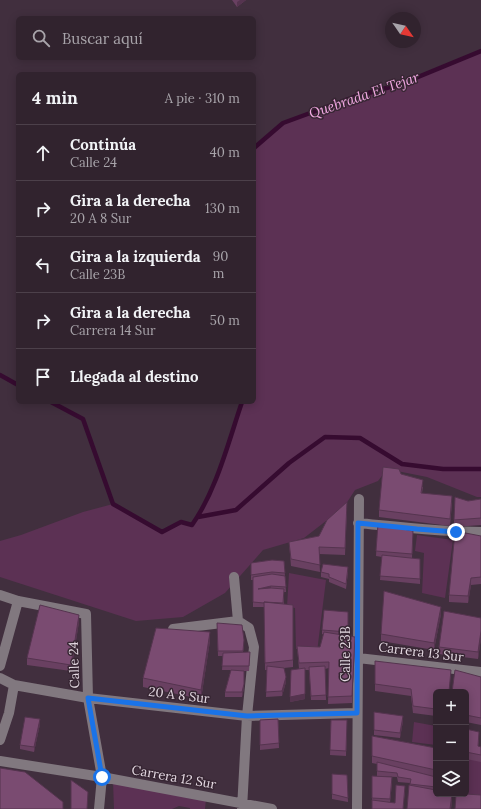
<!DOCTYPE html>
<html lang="es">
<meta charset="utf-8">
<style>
:root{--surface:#31232e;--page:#392b36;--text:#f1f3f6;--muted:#a8a4aa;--line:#4c404a}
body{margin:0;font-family:Lora,serif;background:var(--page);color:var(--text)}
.controls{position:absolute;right:12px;bottom:12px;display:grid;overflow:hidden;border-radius:6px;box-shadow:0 2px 10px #0003}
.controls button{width:36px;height:36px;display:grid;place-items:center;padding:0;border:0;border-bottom:1px solid var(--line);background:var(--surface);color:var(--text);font:20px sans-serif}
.compass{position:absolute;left:385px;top:12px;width:36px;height:36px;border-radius:50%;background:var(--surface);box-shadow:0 2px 10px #0003;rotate:124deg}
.stop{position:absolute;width:12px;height:12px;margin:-9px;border:3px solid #1a73e8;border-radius:50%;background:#fff}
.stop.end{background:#1a73e8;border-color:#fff;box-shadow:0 1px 4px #0008}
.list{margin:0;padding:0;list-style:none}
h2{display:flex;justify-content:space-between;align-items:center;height:52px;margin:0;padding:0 16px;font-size:17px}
h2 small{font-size:13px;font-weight:400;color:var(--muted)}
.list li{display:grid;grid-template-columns:26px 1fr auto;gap:12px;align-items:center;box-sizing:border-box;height:56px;padding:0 16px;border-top:1px solid var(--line)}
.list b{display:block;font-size:15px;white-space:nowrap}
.list p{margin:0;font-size:13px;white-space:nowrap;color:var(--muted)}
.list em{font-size:13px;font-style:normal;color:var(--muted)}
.icon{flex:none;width:22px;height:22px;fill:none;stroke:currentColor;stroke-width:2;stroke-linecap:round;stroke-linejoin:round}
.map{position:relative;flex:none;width:481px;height:809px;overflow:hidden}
.search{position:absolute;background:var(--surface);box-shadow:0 2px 10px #0003;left:16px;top:16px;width:240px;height:44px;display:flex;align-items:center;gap:10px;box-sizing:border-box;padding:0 14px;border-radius:6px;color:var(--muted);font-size:15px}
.panel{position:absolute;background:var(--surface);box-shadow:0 2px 10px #0003;left:16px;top:72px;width:240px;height:332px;border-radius:6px}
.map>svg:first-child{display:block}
</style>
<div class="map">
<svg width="481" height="809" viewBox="0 0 481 809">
<rect width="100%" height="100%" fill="#412f3e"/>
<path fill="#5c3154" d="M481 51V497H477L427 477 387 469 378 481 355 490 344 507 304 538 263 550 225 593 183 617 136 621 0 577V541L21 535 83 512 113 504 162 531 178 523 192 525C216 489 228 442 242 402H254V148L283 123 354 97 401 84Z
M417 535 453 540 445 598 422 593 424 553 415 551Z
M289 573 326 580 317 652 296 649 295 608 287 607Z
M414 722 436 726V745L412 742Z
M466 757 481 760V798L454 797V794H466Z
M113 781 206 799 205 809H190V808L179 806 172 809H114Z"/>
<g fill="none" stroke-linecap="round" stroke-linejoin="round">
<path stroke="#360b30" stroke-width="4.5" d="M254 148 283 123 354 97 401 84 481 51
M0 375 18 385
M51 402 83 419 113 504 162 532 181 522 192 525C217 489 228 443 242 402
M198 517 236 510 289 463 325 437 360 438 402 464 443 469H481"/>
<path stroke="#81787f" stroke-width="10" d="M358 523C399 527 440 532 481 532
M234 577 238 621 249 628 254 647 247 716 242 809
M0 595 18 601 86 614 88 698 102 777 99 809
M173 629 238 621
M358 658 481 672
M0 666 18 601
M0 678 14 685 88 698 247 716 357 713
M0 740 9 713 14 685
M0 761 102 777 272 809
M357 809 359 499"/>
</g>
<path fill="#694061" d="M232 0H246L237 7Z
M401 474 423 487 422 493 452 503 450 526 379 517V510Z
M481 499V525L454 527V520L468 501Z
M347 509 345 555 319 554 320 572 291 566 289 542 319 536Z
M378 524 413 531 412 558 420 559V584L380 580 382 557 376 556Z
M481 536V584L471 585 468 603 449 602V595Z
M284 561 286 592H284V604L293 605V667L284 668 286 682 282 696 266 697 267 670H265L264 607H253V580H251V563Z
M321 572H348L346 589 329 582V579L321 577Z
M348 612V636L355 644 352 703 328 704 329 668 325 669 326 700H311L309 670H305V699L290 702 299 669 297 646 320 647 324 635 322 634V630Z
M441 614 434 650 381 641V634Z
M481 618V638L478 659 439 654V647Z
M79 622 71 671 27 665V658Z
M217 623 244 645 243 652 250 656 249 671H235H244V688L242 697H225V692L231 670H222L223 656H218Z
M210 641 201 699 143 687V678Z
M375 661 451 677 436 692V716L413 713 411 696 375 691Z
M481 677V725L466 722V692Z
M374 712 403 721 400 738 374 735Z
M278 719 279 748 260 750V720Z
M331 720H347L346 756 330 755Z
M40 724 34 752 20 749V745Z
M466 729 479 739 478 747H481V762L466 759Z
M372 736 436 748V794L452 800 451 809H407L410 783 398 782 397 777 377 776V764L372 763Z
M332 774 347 775 348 802 332 799Z
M392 782 390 803H395L405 791 403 809H372V798Z"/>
<path fill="#55344f" d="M240 0H246L237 7V2Z
M471 578V585L468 603V596Z
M271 586V590L258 589Z
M441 607V614L434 650V643Z
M79 615V622L71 671V665Z
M481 631V638L478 659V652Z
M210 632V641L201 699V690Z
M355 637V644L352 703V696Z
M305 668V699L290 702V697Z
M286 677V682L282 696V691Z
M244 684V688L242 697V692Z
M403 716V721L400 738V733Z
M40 719V724L34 752V747Z
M452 794V800L451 809H450Z"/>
<path fill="#7a4b71" stroke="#55344f" d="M383 467 399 469 401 474 423 480 421 493 452 496 450 519 379 510Z
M455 497 468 501 481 499V518L454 520Z
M347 502 345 548 319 547 320 565 291 559 289 542 319 536 327 520Z
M378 524 413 531 412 554 376 551Z
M455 531 481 536V577L471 578 468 596 449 595Z
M382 555 420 559V579L380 576Z
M272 560 284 561 285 573 272 572 251 575V563Z
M323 564 348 567 346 584 329 577V574L321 572Z
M272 574 285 576 286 587 271 586 258 589 271 588 284 589 283 603 264 602V603L253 602V577Z
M384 591 441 607 434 643 381 634Z
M264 602 293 605V660L265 663Z
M40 605 79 615 71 665 27 658Z
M324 610 348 612V632L322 630Z
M444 611 481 618V631L478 652 439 647Z
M217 623 242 625 244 640 243 651H218Z
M156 628 210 632 201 690 143 678Z
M324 632 355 637 352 696 328 697 329 662 299 663 297 646 320 647Z
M250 652 249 666H222L223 653Z
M375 661 451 670 449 692H436V709L413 706 411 689 375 684Z
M267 666 284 668 286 677 282 691 266 692Z
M325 666 326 695 311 696 309 667Z
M305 668V694L290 697 291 670Z
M231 670 244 671V684L242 692H225Z
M455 670 481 677V718L466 715V692H452Z
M374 712 403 716 400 733 374 730Z
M25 717 40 719 34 747 20 745Z
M278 719 279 743 260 745V720Z
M331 720H347L346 751 330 750Z
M466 729 479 732 478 746 481 747V755L466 752Z
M372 736 436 748V770L372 756Z
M377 762 436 777V787L410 784 411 779 398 777 397 773 377 771Z
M0 768 25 772 63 802V809H0Z
M332 774 347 775 348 798 332 794Z
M372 776 392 777 390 799 372 798Z
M71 780 88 792 87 809H71Z
M396 785 405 786 403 809H372V800L395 803Z
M409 785 436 790V794H452L450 809H407Z
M456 794H466L481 795V809H455Z"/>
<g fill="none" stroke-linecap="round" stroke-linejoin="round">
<path stroke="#1a73e8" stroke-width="5" d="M102 777 88 698 247 716 357 713 358 523 417 529 456 532"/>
</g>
<g text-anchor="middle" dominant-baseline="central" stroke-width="3" stroke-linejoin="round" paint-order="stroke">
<g font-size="13" fill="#e4d9e2" stroke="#372633">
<text transform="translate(421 652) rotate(7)">Carrera 13 Sur</text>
<text transform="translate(345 654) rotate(-90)">Calle 23B</text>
<text transform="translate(74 665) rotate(-92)">Calle 24</text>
<text transform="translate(179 695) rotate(7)">20 A 8 Sur</text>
<text transform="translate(174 777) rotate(10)">Carrera 12 Sur</text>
</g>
<g font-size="14" font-style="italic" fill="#f3a9e4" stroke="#372633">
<text transform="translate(364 95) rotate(-19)">Quebrada El Tejar</text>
</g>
</g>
</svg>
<div class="controls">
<button>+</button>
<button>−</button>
<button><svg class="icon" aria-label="layers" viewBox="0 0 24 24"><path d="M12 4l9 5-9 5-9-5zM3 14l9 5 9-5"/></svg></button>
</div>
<svg class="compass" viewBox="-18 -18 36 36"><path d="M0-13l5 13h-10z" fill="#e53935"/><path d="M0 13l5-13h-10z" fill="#a8a4aa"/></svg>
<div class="stop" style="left:102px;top:777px"></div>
<div class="stop end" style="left:456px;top:532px"></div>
<div class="search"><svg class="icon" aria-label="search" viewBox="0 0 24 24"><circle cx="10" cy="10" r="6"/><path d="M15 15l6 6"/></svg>Buscar aquí</div>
<section class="panel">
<h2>4 min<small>A pie · 310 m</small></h2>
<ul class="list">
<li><svg class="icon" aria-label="ahead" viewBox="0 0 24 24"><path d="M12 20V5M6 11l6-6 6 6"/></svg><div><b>Continúa</b><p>Calle 24</p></div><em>40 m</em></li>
<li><svg class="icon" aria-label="right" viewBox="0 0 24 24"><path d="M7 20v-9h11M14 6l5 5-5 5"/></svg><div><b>Gira a la derecha</b><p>20 A 8 Sur</p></div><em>130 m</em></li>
<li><svg class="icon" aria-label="left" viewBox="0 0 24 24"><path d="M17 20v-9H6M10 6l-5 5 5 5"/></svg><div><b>Gira a la izquierda</b><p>Calle 23B</p></div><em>90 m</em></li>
<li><svg class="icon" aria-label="right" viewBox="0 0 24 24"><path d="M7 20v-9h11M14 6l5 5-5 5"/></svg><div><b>Gira a la derecha</b><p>Carrera 14 Sur</p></div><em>50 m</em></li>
<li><svg class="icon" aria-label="arrive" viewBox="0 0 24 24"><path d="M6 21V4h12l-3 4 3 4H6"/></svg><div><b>Llegada al destino</b></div></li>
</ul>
</section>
</div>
